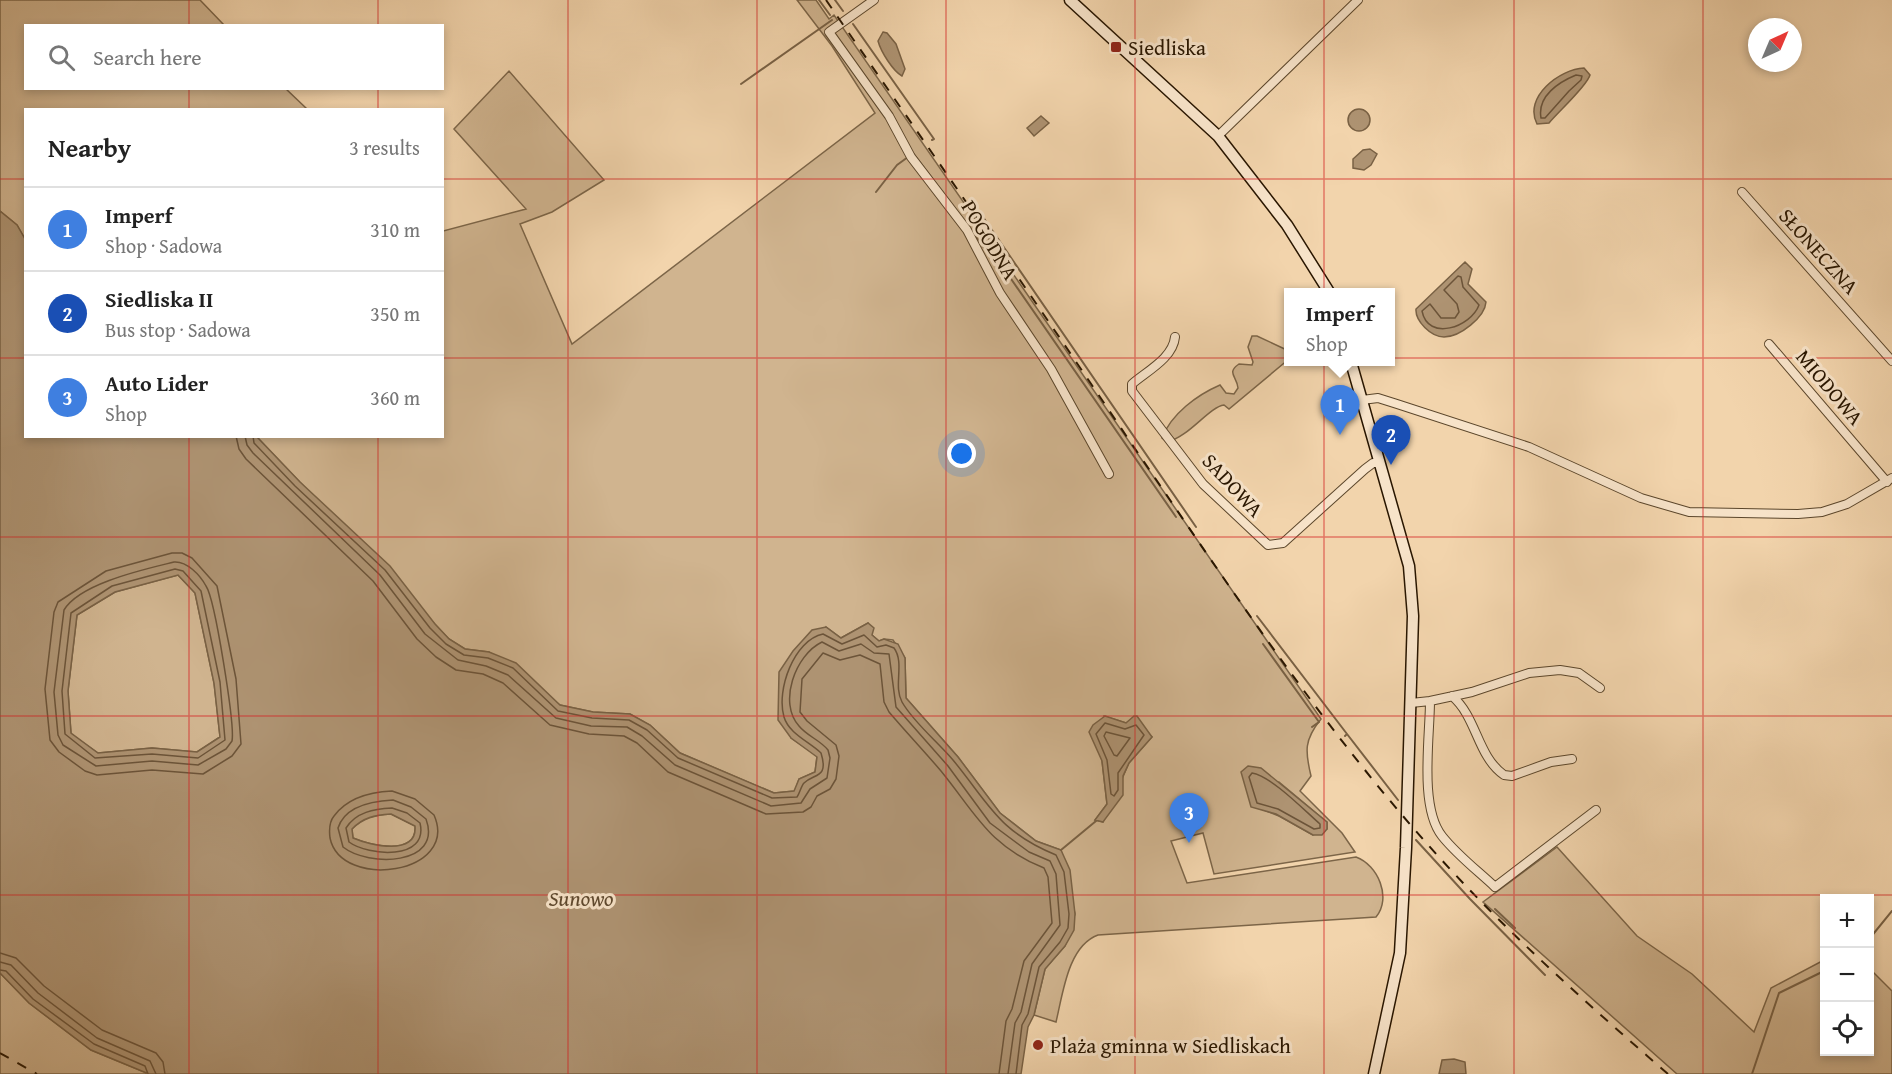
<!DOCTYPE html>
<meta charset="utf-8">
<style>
:root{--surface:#fff;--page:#f2f2f2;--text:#222;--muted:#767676;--line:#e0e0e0;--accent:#2563eb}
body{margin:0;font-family:"Gentium Book Plus",serif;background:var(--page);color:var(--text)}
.controls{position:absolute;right:18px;bottom:18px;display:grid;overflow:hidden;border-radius:0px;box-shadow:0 3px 9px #0003}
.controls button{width:54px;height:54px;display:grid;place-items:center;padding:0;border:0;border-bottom:2px solid var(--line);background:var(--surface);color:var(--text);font:30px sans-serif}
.compass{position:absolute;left:1748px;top:18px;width:54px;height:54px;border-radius:50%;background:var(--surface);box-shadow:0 3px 9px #0003;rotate:44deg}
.you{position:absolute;left:962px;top:454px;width:21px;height:21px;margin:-15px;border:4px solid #fff;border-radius:50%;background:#1a73e8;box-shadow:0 0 0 9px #1a73e833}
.badge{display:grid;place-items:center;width:39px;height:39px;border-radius:50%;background:var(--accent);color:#fff;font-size:20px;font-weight:700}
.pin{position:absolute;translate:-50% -50px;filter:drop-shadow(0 2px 3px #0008)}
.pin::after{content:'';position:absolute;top:32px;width:21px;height:18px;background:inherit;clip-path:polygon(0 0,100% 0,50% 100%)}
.popup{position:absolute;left:1284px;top:288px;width:111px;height:78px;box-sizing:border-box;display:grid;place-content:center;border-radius:0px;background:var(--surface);filter:drop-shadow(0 2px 4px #0005);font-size:20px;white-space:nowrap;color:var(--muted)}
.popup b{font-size:22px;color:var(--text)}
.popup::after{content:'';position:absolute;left:50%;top:100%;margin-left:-12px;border:12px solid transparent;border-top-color:var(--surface)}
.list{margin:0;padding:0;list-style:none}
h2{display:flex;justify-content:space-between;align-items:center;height:78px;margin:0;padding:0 24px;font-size:26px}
h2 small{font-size:20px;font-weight:400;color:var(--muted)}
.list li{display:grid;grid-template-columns:39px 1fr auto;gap:18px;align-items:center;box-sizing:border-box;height:84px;padding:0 24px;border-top:2px solid var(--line)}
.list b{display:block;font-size:22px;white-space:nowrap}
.list p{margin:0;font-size:20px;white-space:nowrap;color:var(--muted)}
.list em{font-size:20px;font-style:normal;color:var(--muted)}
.icon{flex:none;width:33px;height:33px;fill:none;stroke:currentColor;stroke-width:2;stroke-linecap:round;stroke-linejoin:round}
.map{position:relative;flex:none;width:1892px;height:1074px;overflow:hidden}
.search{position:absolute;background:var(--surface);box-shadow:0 3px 9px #0003;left:24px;top:24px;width:420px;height:66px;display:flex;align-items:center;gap:15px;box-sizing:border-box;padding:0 21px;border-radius:0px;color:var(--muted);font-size:22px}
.panel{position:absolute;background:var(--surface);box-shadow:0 3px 9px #0003;left:24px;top:108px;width:420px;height:330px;border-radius:0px}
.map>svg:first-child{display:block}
</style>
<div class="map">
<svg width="1892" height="1074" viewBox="0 0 1892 1074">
<rect width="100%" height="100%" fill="#f2d4ac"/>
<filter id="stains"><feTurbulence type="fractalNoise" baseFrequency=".00333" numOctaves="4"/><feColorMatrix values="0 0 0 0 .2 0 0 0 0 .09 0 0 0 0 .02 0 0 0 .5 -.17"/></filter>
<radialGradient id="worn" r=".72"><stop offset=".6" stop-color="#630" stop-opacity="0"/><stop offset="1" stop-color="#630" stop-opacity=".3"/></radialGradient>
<path fill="#d0b48f" stroke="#7c6548" stroke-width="1.5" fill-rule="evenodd" d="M0 0H200L224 25 26 26V88L286 89 307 109 26 110 25 239 17 225 0 211Z
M797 0H816L829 19 834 15 1321 719C1304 740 1305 751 1311 776L1300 791 1342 833 1355 852 1214 874 1203 833 1171 841 1187 883 1356 857C1378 865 1392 898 1376 917L1098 935C1068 946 1063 993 1056 1022L1034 1015 1045 969 1065 946 1075 914 1061 850 1036 841 1000 813 958 757 906 698 905 658 893 640 884 639 879 641 872 635 868 623 841 638 826 627 791 738 817 756 815 772 799 779 795 791 774 793 680 753 650 725 630 714 593 712 560 705 489 652 465 649 449 639 257 437 442 436 443 231 526 209 454 129 509 71 604 180 552 212 520 224 572 344 875 113 832 46ZM1104 716 1126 723 1129 721 1152 737 1129 763 1103 822 1095 820 1107 804 1102 761ZM1279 782 1327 822V829L1313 835C1302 829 1290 822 1279 816 1262 808 1249 810 1247 786Z
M1252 336H1257L1289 351V359L1229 409 1224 405C1209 407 1189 437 1167 442L1162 438C1171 414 1197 395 1220 385L1226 393 1234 394 1238 388C1237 376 1226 373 1239 364L1252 365 1253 362 1248 347Z
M178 575 195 593 214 683 220 737 197 752 152 748 98 753 71 734 68 691 77 615 115 592Z
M391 814 415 826C417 857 370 845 353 838L352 829C363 818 375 815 391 814Z
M1557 847 1637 936 1692 974 1754 1032 1771 988 1824 960V1052H1870V969L1892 991V1074H1677L1483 902Z
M0 973 29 1003 91 1050 149 1074H0Z"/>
<path fill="#ae9372" stroke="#796144" stroke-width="1.5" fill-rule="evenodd" d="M883 32 887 33 896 44 905 69 902 76C893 71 881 52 878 41Z
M1584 68 1590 75C1587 86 1558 112 1549 123L1537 124C1523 97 1560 69 1584 68Z
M1348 120a11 11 0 1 1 22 0a11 11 0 1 1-22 0Z
M1041 116 1049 123 1034 136 1027 128Z
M1370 149 1377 154 1371 165 1364 170 1353 168V159L1363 150Z
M0 211 17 225 25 239 26 436 257 437 300 482 390 566 435 624 449 639 465 649 489 652 516 663 560 705 593 712 630 714 650 725 680 753 774 793 794 791 799 779 815 772 817 757 791 738 778 720 779 672 793 651 812 630 826 627 841 638 868 623 874 628 872 635 879 641 884 639 898 644 905 658 906 698 958 757 1000 813 1036 841 1061 850 1070 870 1075 914 1074 930 1065 946 1045 969 1034 1015 1028 1027 1021 1074H149L91 1050 29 1003 0 973ZM178 575 195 593 214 683 220 737 197 752 152 748 98 753 71 733 68 691 77 615 115 592ZM391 814 415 826C418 857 369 845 353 838L352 829C363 817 375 815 391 814Z
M1465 262 1472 269 1468 284 1486 302C1485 317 1460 337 1444 337 1431 337 1415 321 1416 309Z
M1105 716 1126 723 1134 716H1137L1152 737 1129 763 1123 776V795L1103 822 1095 820 1107 804 1102 761 1089 732 1093 725Z
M1248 766 1261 768 1327 822V829L1322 835H1313L1276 814 1251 807 1241 772Z
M1454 1059 1465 1062 1466 1074H1439L1442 1060Z"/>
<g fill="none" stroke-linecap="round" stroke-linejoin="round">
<path stroke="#6c5439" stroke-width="1.5" d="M1576 75 1582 76 1581 80 1569 91 1545 118H1541C1537 96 1559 82 1576 75Z
M1458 276 1461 277 1463 287 1479 305C1471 327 1428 342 1422 311L1430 304 1441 318H1455L1459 312 1457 304 1444 290Z
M236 436 239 449 246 459 373 581 417 639 436 657 456 670 483 674 503 683 550 725 589 734 624 736 637 743 668 772 766 814 803 812 811 807 817 796 830 789 836 779 839 756 836 745 807 721 800 712 802 679 823 653 840 660 860 655 880 664 884 702 889 712C906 732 924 751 941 771 976 814 989 846 1044 868L1048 877 1052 923 1024 961 1012 1009 1006 1021 999 1074
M245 436 247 445 253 453 380 575 425 634 458 660 486 666 508 675 556 718 591 726 627 727 642 736 675 765 771 806 801 803 810 789 827 778 830 758 828 750C820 740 807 736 799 726 778 703 795 655 822 642L839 651 861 644 874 653 889 654 896 707 948 766 990 823 1029 852 1050 861 1056 874 1060 925 1032 964 1021 1012 1015 1023 1008 1074
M253 436 254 443 295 486 385 570 430 628 446 644 464 655 488 658 513 668 558 711 592 718 629 720 647 730 678 758 772 798 797 797C800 793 801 786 804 783 814 773 829 779 821 753 810 742 789 734 784 717 776 690 794 640 823 634L842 644 864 635 877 647 886 645 894 648C905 663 893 686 902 702 914 723 937 741 953 760 990 805 998 831 1056 855L1064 872 1069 914 1068 928 1060 942 1039 967 1028 1014 1022 1025 1016 1074
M172 553H182L192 558 217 586 236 679 241 744 232 756 203 774 152 770 97 775 85 771 59 752 50 740 45 689 54 612 58 602 106 571Z
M174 562C187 561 200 575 206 586 215 599 235 725 232 741L226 749 198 765 152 761 96 766 63 745 58 735 54 692 64 610C80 583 146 569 174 562Z
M175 569 183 571 201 591 220 682 225 740 198 758 152 754 95 758 65 734 62 691 71 613 112 586Z
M1105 723 1125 729 1136 725 1144 735 1118 773V790L1114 796 1111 794 1107 760 1096 734Z
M1106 732 1130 738 1117 756 1114 755 1104 736Z
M1252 773C1271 776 1304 810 1320 824V828L1314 829 1278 809 1257 803 1249 777Z
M392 791 415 799 434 815C460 874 341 891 330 838 329 830 329 822 334 816 348 797 370 792 392 791Z
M393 800 411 807 426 819C443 866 368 867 343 847L338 828C345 806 373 801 393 800Z
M392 808 407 813 420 823C429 861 368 856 349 842L346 828C356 812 374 809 392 808Z
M0 953 16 958 44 986 102 1030 156 1053 163 1062 165 1074
M0 962 11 965 38 993 97 1038 150 1061 156 1074
M0 970 6 971 33 999 94 1044 145 1066 148 1074"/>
<path stroke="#796144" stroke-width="2" d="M819 0 830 15
M835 0 843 11
M853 24 934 139 932 140
M741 84 832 20
M913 153 1003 273H1007L1176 517
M876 192 897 165 908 157
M983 217 1196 527
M1257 616 1347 734
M1263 644 1319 722 1312 727
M1345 736 1347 734 1398 800
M1416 840 1470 899 1545 975
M1061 850 1096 821
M1495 909 1515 928
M1870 938 1892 911
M1752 1074 1779 993 1824 971"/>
<g stroke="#5b462b" stroke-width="10">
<path id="street" d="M874 0 829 32 889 116 911 157 967 230 1000 293 1051 369 1109 474
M1218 136 1358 0
M1742 192 1892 361
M1175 337C1173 358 1147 371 1132 384V391L1203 484 1268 545 1283 543 1365 469 1373 463H1380
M1769 344 1887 482
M1362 400 1378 398 1397 404 1529 447 1641 498 1689 512 1798 514 1822 512 1847 504 1892 478
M1452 696C1477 717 1477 756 1504 775L1512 776 1551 762 1572 759
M1430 701 1472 692 1529 673 1560 670 1579 673 1600 688
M1411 703 1430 701C1430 737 1419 807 1442 836 1457 855 1478 871 1495 887L1596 810"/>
</g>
<g stroke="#291600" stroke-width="13">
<path id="secondary" d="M1070 0 1218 136 1287 225 1329 292
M1351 362 1409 566 1413 616 1406 848 1400 953 1374 1074"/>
</g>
<use href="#street" stroke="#f7e3c9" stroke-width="8"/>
<use href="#secondary" stroke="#f7e3c9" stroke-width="10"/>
<path stroke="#291600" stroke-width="2" stroke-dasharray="10 10" stroke-linecap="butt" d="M826 0C927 146 1028 290 1127 437 1223 577 1316 719 1429 846 1503 929 1585 1002 1668 1074
M0 1053 37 1074"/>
</g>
<path fill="none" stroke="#d62828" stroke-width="1.5" stroke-opacity="0.55" d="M189 0V26M378 0V26M568 0V1074M757 0V1074M946 0V1074M1135 0V1074M1324 0V1074M1514 0V1074M1703 0V1074M189 88V110M378 88V110M0 179H26M442 179H1892M0 358H26M442 358H1892M189 436V1074M378 436V1074M0 537H1892M0 716H1892M0 895H1892"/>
<g fill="#8f2418" stroke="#f7e3c9" stroke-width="2">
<rect x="1110" y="41" width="12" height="12" rx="3"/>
<circle cx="1038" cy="1045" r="6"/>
</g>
<g text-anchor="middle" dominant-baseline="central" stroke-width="6" stroke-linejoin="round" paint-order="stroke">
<g font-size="21" fill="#291600" stroke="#f7e3c9" text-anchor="start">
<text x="1128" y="47">Siedliska</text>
<text x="1050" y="1045">Plaża gminna w Siedliskach</text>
</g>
<g font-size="21" fill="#291600" stroke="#f7e3c9">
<text transform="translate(990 240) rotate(59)">POGODNA</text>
<text transform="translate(1819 251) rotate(48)">SŁONECZNA</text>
<text transform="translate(1830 387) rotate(50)">MIODOWA</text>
<text transform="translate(1233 485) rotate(47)">SADOWA</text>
</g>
<g font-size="22" font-style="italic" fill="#5e482e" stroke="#f7e3c9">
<text x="581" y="898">Sunowo</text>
</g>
</g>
<rect width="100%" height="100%" filter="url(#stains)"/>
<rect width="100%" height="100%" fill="url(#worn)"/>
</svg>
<div class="controls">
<button>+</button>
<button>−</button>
<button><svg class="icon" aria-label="locate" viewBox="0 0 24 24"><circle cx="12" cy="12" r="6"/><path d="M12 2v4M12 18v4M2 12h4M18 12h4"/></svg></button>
</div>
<svg class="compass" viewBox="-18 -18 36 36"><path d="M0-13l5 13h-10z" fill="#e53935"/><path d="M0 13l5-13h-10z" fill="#767676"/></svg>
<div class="you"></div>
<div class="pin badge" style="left:1340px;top:435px;background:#3f7fe0">1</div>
<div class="popup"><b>Imperf</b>Shop</div>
<div class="pin badge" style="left:1391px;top:465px;background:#1a4fb4">2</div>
<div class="pin badge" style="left:1189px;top:843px;background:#3f7fe0">3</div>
<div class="search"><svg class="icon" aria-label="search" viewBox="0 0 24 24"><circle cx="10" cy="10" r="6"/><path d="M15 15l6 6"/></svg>Search here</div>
<section class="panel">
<h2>Nearby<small>3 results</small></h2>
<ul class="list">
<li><span class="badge" style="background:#3f7fe0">1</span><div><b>Imperf</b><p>Shop · Sadowa</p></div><em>310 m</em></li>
<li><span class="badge" style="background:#1a4fb4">2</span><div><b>Siedliska II</b><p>Bus stop · Sadowa</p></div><em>350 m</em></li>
<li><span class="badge" style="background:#3f7fe0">3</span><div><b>Auto Lider</b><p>Shop</p></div><em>360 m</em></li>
</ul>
</section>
</div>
